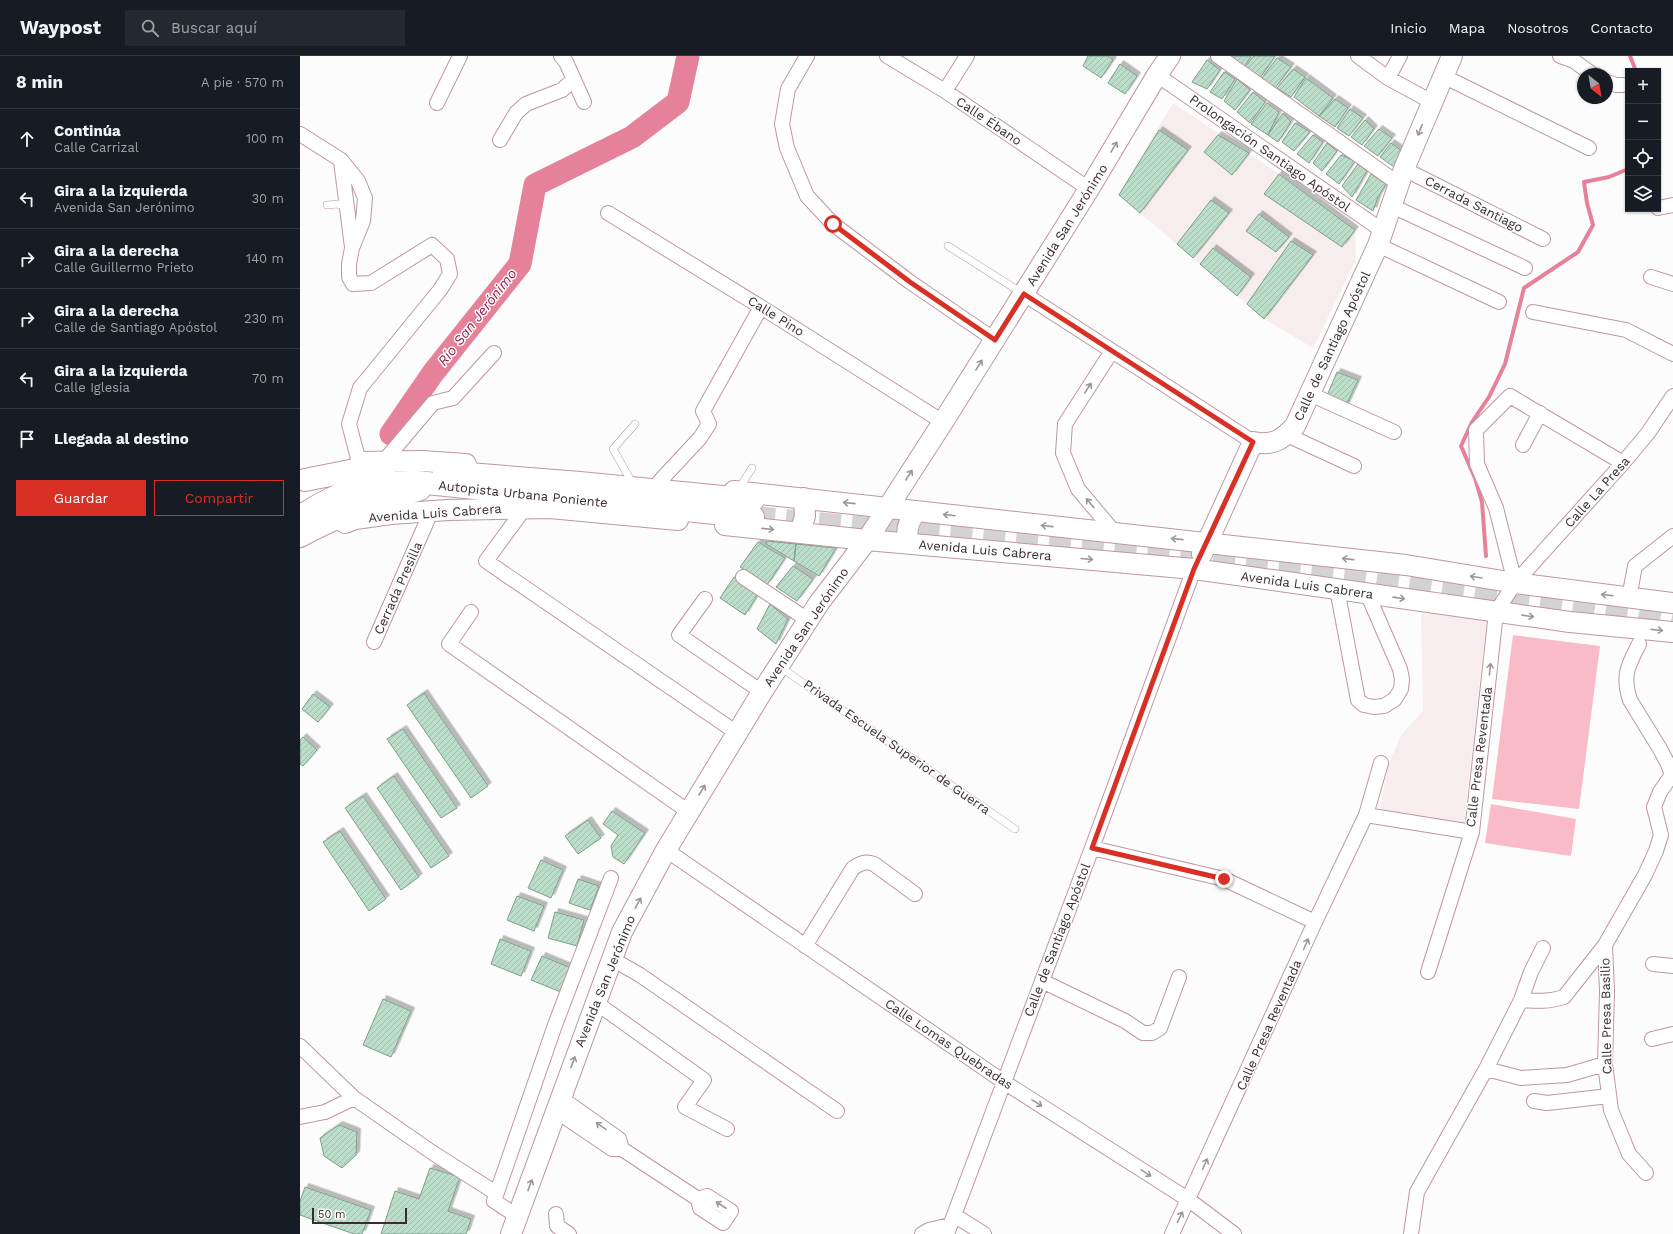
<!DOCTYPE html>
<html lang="es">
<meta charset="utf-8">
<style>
:root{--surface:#171b24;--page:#242831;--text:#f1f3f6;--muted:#9ea1a6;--line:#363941;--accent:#d93025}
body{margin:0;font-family:"Work Sans",sans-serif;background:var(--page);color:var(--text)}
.controls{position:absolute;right:12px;top:12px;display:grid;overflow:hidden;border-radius:0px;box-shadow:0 1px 3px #0004}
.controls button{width:36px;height:36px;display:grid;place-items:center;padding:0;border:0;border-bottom:1px solid var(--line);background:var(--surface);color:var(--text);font:20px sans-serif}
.compass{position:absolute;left:1277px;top:12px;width:36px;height:36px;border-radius:50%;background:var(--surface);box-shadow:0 1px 3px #0004;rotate:149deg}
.scale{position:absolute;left:12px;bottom:10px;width:95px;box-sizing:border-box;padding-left:4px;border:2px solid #3b2c2f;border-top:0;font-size:11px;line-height:14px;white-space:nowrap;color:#3b2c2f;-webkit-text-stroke:3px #fcfcfc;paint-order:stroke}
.stop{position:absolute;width:12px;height:12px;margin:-9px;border:3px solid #d93025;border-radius:50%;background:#fff}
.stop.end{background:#d93025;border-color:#fff;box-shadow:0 1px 4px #0008}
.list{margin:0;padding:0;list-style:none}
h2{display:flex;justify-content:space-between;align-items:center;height:52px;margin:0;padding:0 16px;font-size:17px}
h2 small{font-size:13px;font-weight:400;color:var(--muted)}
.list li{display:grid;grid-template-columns:26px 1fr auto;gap:12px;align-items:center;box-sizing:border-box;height:60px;padding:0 16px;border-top:1px solid var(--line)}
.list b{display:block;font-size:15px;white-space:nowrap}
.list p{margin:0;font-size:13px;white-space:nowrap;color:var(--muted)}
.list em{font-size:13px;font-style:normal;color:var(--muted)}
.actions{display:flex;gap:8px;padding:12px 16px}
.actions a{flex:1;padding:9px 0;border:1px solid var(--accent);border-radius:0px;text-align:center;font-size:14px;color:var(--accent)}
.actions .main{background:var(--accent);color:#fff}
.icon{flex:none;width:22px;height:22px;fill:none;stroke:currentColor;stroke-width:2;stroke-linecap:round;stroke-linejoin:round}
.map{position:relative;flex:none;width:1373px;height:1178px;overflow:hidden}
header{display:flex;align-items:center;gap:24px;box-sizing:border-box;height:56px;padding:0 20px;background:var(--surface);border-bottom:1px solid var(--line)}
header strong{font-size:19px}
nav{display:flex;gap:22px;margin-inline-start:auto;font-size:14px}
.search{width:280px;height:36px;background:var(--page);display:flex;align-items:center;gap:10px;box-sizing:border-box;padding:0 14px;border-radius:0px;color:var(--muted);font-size:15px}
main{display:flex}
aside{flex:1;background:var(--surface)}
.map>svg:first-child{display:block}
</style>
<header>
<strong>Waypost</strong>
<div class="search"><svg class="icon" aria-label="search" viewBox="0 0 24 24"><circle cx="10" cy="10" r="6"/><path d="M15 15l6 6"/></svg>Buscar aquí</div>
<nav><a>Inicio</a><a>Mapa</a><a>Nosotros</a><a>Contacto</a></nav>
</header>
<main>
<aside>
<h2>8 min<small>A pie · 570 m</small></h2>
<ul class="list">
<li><svg class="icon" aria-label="ahead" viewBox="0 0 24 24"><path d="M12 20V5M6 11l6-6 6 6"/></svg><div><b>Continúa</b><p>Calle Carrizal</p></div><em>100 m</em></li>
<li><svg class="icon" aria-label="left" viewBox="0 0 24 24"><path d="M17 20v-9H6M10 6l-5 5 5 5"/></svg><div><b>Gira a la izquierda</b><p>Avenida San Jerónimo</p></div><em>30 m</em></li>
<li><svg class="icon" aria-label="right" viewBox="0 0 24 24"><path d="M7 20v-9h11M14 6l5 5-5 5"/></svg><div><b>Gira a la derecha</b><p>Calle Guillermo Prieto</p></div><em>140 m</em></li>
<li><svg class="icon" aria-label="right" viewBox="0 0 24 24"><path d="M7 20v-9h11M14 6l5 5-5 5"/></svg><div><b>Gira a la derecha</b><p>Calle de Santiago Apóstol</p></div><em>230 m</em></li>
<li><svg class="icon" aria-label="left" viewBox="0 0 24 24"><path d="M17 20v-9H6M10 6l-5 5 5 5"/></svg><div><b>Gira a la izquierda</b><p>Calle Iglesia</p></div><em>70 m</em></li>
<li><svg class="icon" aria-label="arrive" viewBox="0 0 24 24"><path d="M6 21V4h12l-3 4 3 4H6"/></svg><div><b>Llegada al destino</b></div></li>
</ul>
<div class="actions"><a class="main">Guardar</a><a>Compartir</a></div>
</aside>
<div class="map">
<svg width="1373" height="1178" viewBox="0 0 1373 1178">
<defs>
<pattern id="building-hatch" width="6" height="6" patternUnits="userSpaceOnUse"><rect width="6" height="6" fill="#bbddc9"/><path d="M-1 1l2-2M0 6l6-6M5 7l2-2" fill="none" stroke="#a2bead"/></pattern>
<filter id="shadow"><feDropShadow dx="3.5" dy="-3.5" stdDeviation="0" flood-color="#0004"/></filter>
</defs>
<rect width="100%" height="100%" fill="#fcfcfc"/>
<path fill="#f7edef" d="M873 47 963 107 1055 174 1056 204 1013 292 964 263 818 138Z
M1121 557 1187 561 1164 768 1080 754 1088 709 1102 678 1123 655Z"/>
<path fill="#f9bbc8" d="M1213 579 1300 590 1279 753 1192 743Z
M1191 748 1276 763 1271 800 1185 787Z"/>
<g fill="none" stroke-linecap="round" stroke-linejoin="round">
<path stroke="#e6819a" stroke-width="4" d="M1330 0 1336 15
M1186 500 1182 446 1175 422 1161 390 1172 366 1189 341 1205 308 1224 232 1278 196 1293 169 1287 147 1284 126 1309 121 1328 113"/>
<path stroke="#e6819a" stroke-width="23" d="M91 378 133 317 220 208 235 129 332 81 378 46 388 0"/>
</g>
<path fill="url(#building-hatch)" stroke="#7d9e8a" filter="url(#shadow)" d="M788 0H808L813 4 801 22 783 10Z
M930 0H951L944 11 929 1Z
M954 0H975L960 22 945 11Z
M977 2 991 11 975 32 962 22Z
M907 4 920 14 907 33 892 26Z
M820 8 837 20 825 38 808 27Z
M993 13 1005 21 991 41 977 32Z
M924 16 935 23 922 43 910 36Z
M1006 22 1033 42 1019 60 994 41Z
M937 23 950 34 935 54 924 45Z
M953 36 965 46 950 67 937 56Z
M1035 43 1048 52 1035 71 1019 60Z
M967 47 979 56 968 79 951 68Z
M1050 53 1063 62 1049 80 1037 72Z
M983 57 991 66 978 86 968 79Z
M1065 64 1074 73 1062 89 1051 81Z
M995 67 1010 76 994 95 982 86Z
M1079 73 1092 82 1078 100 1064 90Z
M859 74 888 94 840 157 819 139Z
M918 79 949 97 932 119 904 96Z
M1013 79 1023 86 1009 107 997 98Z
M1027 87 1037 95 1022 115 1013 107Z
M1091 87 1102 95 1094 111 1080 101Z
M1041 99 1055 105 1039 128 1026 118Z
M1058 108 1067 115 1052 141 1042 130Z
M979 118 1055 174 1042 191 964 138Z
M1071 118 1086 128 1078 141 1073 155 1056 144Z
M911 144 929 157 893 202 877 188Z
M959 158 989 181 976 196 946 175Z
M991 185 1013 199 964 263 947 248Z
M913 192 951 221 937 240 900 208Z
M1037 316 1058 324 1045 352 1026 342Z
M466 485 496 488 494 505 466 488Z
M458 486 485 502 467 529 440 511Z
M496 488 536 492 519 520 494 505Z
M493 510 513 523 497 545 476 531Z
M434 521 458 538 445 559 420 542Z
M470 548 488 563 476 588 457 573Z
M124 637 188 730 171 742 107 649Z
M13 638 30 651 18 666 2 653Z
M103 673 157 752 141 762 87 683Z
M3 681 17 694 3 710 0 708V684Z
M94 720 149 800 131 812 77 732Z
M63 740 119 821 101 834 45 752Z
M312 755 345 777 324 808 313 801 311 790 318 779 303 768Z
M288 764 301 782 278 798 265 780Z
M40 775 86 843 69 855 23 786Z
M241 804 263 814 251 842 228 832Z
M278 823 299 830 290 854 269 847Z
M217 840 244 850 234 875 207 864Z
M255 856 284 864 277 890 248 882Z
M200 883 231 895 221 920 191 908Z
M242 900 271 912 261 936 231 924Z
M83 943 111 955 91 1001 63 989Z
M39 1069 57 1076 56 1099 42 1112 24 1100 20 1082Z
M130 1112 160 1121 148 1155 171 1163 166 1178H81L95 1135 119 1143Z
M5 1131 71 1154 62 1178H54L0 1159V1145Z"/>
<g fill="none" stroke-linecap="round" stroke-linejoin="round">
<path stroke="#d5d2d3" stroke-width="22" stroke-dasharray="22 11" stroke-linecap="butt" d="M453 461 1046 516 1329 558 1373 569"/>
<g stroke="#bd979f" stroke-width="8">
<path id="lane" d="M27 149 38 148 46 151
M648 190 722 237
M330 423 313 393 335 368
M438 434 452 412
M480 611 715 773"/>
</g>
<g stroke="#bd979f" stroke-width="16">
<path id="street" d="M261 0 266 6 284 46
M507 0 488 33 482 68 487 92 507 140 533 168 610 226 695 284
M587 0 645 35 789 133
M918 0 1099 128
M1058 0 1088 22 1132 46
M1260 0 1274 5 1292 18
M857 19 1083 175
M1143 20 1289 92
M1088 22 1100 0
M1307 26 1316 29H1323
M645 35 667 0
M137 47 160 0
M0 78 41 104 58 125 65 142 63 165 52 192 49 208V221L53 228 71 227 132 189 147 203 150 218 140 234 60 332 49 368 59 406
M200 84 216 57 226 48 262 34 274 23
M41 105 52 191
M1104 113 1243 183
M1092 150 1225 212
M1358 152 1373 149
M308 157 461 251 643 366
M1078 189 1199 246
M1351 221 1373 228
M724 238 953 386
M1233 256 1326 274 1373 298
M812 295 765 368 763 397 778 433 815 477
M1010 338 1094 376
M987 379 1054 410
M1223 389 1240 357
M84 405 133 347 153 342 194 297
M359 426 400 382 409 368 403 355 461 251
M224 453 186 505 437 677
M443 521 508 564
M1215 527 1196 452 1177 408 1176 374 1210 340 1323 407
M1037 533 1058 644 1064 649 1074 651 1084 650 1095 643 1101 633 1102 623 1100 613 1067 537
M1329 542 1335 510 1373 480
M405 543 379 579 462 636
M171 556 149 588 389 756
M74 586 131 456
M1339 588C1328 610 1322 619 1330 644L1360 693 1368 708 1373 722
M1066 759 1172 776
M792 792 924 823 1015 866
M366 794 704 1026 889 1144 934 1178
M505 890 553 812C561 807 565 805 574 808L615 838
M312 903 340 919 537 1055
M1353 908 1373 910
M1128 916 1172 776 1196 556 1215 527 1323 407 1348 377 1373 340
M742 925 825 965 843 977H852L860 972 879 921
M1221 944C1236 945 1249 946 1264 941L1305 889
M295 946 404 1024 385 1051 427 1073
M1352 983 1373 978
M0 990 54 1042 133 1097 196 1137
M1186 1013 1221 1022 1267 1019 1305 1008
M261 1042 319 1083 322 1093
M1234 1045 1247 1047 1309 1040
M256 1055 312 1093H322L398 1143 400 1152 423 1167 431 1155 407 1140 398 1143
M0 1061 25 1056 54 1042
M1346 1117 1329 1098 1311 1054 1305 1008 1307 935 1305 889 1345 819 1356 795 1361 779 1354 751 1360 736 1371 720
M256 1158 257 1170 269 1178
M654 1159 684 1178
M217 1160 194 1145 255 969 311 822
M622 1178 629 1174 650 1169
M647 1178 792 792 894 513
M872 1178 1015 866 1066 759 1081 707
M1111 1178 1117 1136 1186 1013 1221 944 1231 916 1243 892"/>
</g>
<g stroke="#bd979f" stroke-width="22">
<path id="secondary" d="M60 406 122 405 166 408
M434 435 1106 509 1215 527 1373 547
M45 467 55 463 91 458 148 454 250 452 378 464
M425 469 567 484 894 513 1270 566 1373 576
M500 477 505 460 504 442
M609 487C605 475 608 465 617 455
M902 498 953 386C973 390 982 384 995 370L1078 189 1104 113 1152 0
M211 1178 322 876 366 794 462 636 519 547 567 484 643 366 789 133 857 19 870 0"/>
</g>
<g stroke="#bd979f" stroke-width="24">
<path id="highway" d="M144 416 280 427 453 444
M5 424 60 413 84 415
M0 461C38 435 70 425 117 426L453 461
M0 480C39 458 78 447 120 433"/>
</g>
<use href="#lane" stroke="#fff" stroke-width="7"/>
<use href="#street" stroke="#fff" stroke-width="14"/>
<use href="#secondary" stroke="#fff" stroke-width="20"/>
<use href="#highway" stroke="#fff" stroke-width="22"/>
</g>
<defs><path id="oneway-shaft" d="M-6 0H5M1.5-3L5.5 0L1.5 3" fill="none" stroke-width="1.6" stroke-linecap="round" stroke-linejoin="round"/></defs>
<g stroke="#9d9697">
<use href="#oneway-shaft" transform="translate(1120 74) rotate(112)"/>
<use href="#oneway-shaft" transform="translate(814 91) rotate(-59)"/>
<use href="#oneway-shaft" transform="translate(679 309) rotate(-58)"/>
<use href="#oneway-shaft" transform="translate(788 332) rotate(-57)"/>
<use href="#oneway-shaft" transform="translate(609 419) rotate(-57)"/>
<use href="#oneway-shaft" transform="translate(549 447) rotate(-174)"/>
<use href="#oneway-shaft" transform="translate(790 447) rotate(-130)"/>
<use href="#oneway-shaft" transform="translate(649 459) rotate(-173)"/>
<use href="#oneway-shaft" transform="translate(747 470) rotate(-174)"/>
<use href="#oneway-shaft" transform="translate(468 473) rotate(6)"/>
<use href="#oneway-shaft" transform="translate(877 483) rotate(-174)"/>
<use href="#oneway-shaft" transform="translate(787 503) rotate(5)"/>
<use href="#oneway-shaft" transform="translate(1048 503) rotate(-173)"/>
<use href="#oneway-shaft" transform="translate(1176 521) rotate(-171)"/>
<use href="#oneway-shaft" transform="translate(1307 539) rotate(-173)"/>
<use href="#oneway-shaft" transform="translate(1099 542) rotate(8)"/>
<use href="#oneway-shaft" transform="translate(1228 560) rotate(8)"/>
<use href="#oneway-shaft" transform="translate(1357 574) rotate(6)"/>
<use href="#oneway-shaft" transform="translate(1190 613) rotate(-84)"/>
<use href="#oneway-shaft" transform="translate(402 734) rotate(-59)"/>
<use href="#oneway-shaft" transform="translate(338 847) rotate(-62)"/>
<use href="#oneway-shaft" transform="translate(1006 888) rotate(-66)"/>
<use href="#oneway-shaft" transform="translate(273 1006) rotate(-70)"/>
<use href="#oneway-shaft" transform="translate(737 1047) rotate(32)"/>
<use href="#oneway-shaft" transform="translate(301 1070) rotate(-145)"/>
<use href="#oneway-shaft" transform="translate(905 1108) rotate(-65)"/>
<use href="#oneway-shaft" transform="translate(846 1117) rotate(32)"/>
<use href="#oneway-shaft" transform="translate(230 1129) rotate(-70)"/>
<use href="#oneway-shaft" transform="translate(421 1149) rotate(-147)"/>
<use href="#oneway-shaft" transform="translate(880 1161) rotate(-64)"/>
</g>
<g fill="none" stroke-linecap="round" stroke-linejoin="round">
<path stroke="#d93025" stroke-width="5" d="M533 168 610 226 695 284 724 238 953 386 894 513 792 792 924 823"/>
</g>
<g text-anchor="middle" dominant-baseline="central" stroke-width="3" stroke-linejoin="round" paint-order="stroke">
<g font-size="13" fill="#3b2c2f" stroke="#fcfcfc">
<text transform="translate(689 65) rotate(34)">Calle Ébano</text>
<text transform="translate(970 97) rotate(35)">Prolongación Santiago Apóstol</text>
<text transform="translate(1174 148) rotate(27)">Cerrada Santiago</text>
<text transform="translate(767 169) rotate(-58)">Avenida San Jerónimo</text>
<text transform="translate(476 260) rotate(32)">Calle Pino</text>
<text transform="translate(1032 290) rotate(-65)">Calle de Santiago Apóstol</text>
<text transform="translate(1297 436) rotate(-48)">Calle La Presa</text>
<text transform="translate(223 438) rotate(6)">Autopista Urbana Poniente</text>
<text transform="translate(135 457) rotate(-4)">Avenida Luis Cabrera</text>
<text transform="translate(685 494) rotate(5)">Avenida Luis Cabrera</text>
<text transform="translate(1007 529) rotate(8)">Avenida Luis Cabrera</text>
<text transform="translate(98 532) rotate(-66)">Cerrada Presilla</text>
<text transform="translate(506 571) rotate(-56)">Avenida San Jerónimo</text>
<text transform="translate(597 691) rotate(35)">Privada Escuela Superior de Guerra</text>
<text transform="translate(1179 701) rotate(-83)">Calle Presa Reventada</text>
<text transform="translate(757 884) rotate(-69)">Calle de Santiago Apóstol</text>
<text transform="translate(305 925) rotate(-68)">Avenida San Jerónimo</text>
<text transform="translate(1306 960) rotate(-91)">Calle Presa Basilio</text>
<text transform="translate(969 969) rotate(-66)">Calle Presa Reventada</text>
<text transform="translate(649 988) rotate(34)">Calle Lomas Quebradas</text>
</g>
<g font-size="14" font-style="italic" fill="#961f4a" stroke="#fcfcfc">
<text transform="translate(177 261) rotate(-52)">Río San Jerónimo</text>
</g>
</g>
</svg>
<div class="controls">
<button>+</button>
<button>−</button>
<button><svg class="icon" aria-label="locate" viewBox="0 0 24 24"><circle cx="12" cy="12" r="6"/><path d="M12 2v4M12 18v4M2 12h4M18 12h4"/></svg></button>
<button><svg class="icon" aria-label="layers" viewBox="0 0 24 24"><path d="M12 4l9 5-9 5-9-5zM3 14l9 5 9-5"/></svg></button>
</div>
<svg class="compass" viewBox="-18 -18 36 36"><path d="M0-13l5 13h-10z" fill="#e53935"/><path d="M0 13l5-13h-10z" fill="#9ea1a6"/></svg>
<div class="scale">50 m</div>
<div class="stop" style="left:533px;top:168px"></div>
<div class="stop end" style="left:924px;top:823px"></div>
</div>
</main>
